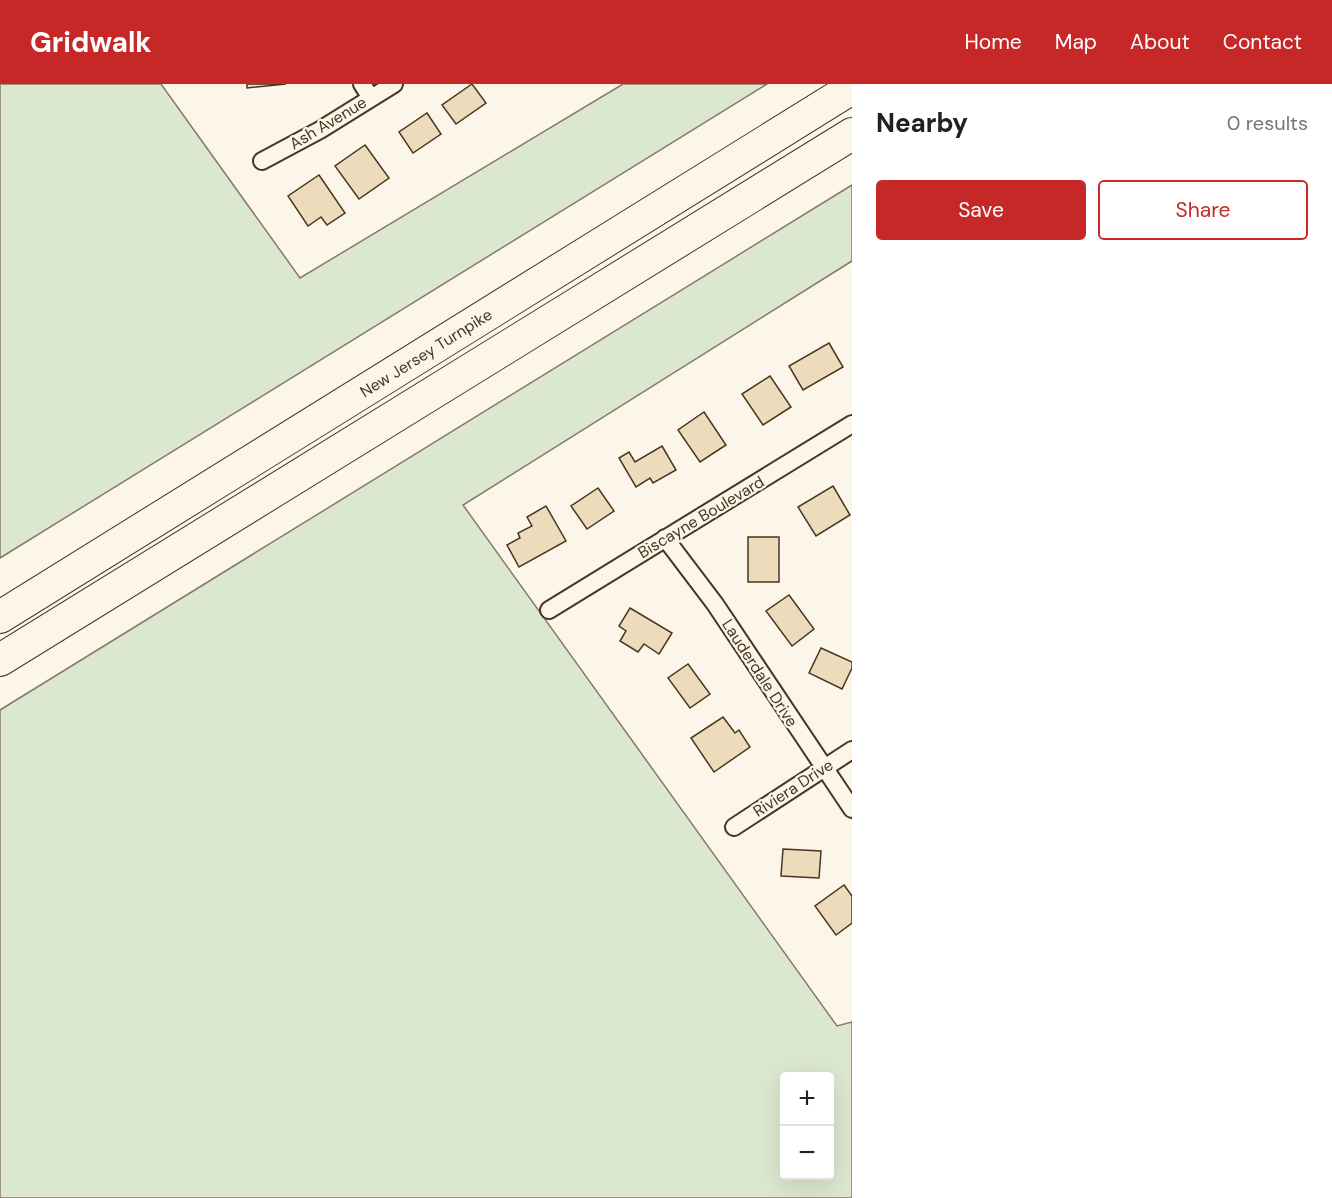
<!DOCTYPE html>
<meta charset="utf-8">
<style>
:root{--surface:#fff;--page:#f6f6f6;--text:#202124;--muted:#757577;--line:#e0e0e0;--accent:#c62828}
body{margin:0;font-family:"DM Sans",sans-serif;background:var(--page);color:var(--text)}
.controls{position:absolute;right:18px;bottom:18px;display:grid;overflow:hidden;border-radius:6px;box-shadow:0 6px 24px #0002}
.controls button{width:54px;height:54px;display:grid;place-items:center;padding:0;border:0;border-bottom:2px solid var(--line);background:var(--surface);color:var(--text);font:30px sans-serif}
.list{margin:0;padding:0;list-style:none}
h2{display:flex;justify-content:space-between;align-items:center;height:78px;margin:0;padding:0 24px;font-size:26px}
h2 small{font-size:20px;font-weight:400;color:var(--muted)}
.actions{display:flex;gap:12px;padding:18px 24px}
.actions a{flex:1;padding:14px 0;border:2px solid var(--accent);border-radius:6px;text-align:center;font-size:21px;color:var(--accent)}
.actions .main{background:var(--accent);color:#fff}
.map{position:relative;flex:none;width:852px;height:1114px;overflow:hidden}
header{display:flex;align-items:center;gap:36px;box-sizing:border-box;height:84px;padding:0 30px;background:var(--accent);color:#fff}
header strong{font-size:28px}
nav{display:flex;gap:33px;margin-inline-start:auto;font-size:21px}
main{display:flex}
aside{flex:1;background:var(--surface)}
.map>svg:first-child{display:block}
</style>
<header>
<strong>Gridwalk</strong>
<nav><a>Home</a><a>Map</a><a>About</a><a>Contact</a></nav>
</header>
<main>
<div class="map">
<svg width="852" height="1114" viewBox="0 0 852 1114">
<rect width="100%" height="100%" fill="#fbf6e9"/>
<path fill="#dce7d0" stroke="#887966" stroke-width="1.5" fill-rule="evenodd" d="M0 0H161L300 194 623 0H767L0 474Z
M852 101V177L463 421 837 942 852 938V1114H0V626ZM784 992H830V1092H784Z"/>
<path fill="#ecdcbc" stroke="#4a3520" stroke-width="1.5" d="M247 0H286L247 4Z
M472 0 486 19 456 40 442 21Z
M427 29 441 50 413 69 399 48Z
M365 61 389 94 359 115 335 82Z
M319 91 345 129 327 141 321 133 308 142 288 112Z
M829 259 843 283 803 306 789 282Z
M770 292 791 323 763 341 742 310Z
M704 328 726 361 700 378 678 346Z
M662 362 676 386 653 399 650 394 636 403 619 374 629 368 635 378Z
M833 402 850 431 816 452 798 423Z
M598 404 614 427 587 445 571 422Z
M546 422 566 457 519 483 507 461 520 454 518 449 532 442 527 433Z
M748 453H779V498H748Z
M789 511 814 545 792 562 766 527Z
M630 524 672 549 659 570 644 560 638 568 620 557 626 547 619 542Z
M821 564 852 578V584L842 605 809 589Z
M688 580 710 610 690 624 668 594Z
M723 633 735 649 739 646 750 663 714 688 691 654Z
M783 765 821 767 819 794 781 792Z
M844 801 852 812V839L836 851 815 822Z"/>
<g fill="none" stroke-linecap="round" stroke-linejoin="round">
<g stroke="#4a3520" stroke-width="20">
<path id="minor" d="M362 0 371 14
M262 77 320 46 394 0
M665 454 715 520 852 725
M549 526 852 340
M734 743 852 666"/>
</g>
<g stroke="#4a3520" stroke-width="34">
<path id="motorway" d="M0 533 852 4
M0 576 852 50"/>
</g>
<use href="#minor" stroke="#fbf6e9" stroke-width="16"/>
<use href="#motorway" stroke="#fbf6e9" stroke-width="32"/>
</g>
<g text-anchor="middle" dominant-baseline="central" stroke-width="4.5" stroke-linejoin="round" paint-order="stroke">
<g font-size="16" fill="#4a3520" stroke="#fbf6e9">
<text transform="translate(328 39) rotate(-31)">Ash Avenue</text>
<text transform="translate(426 269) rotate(-32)">New Jersey Turnpike</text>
<text transform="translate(701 433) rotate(-31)">Biscayne Boulevard</text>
<text transform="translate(760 589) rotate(57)">Lauderdale Drive</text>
<text transform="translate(793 704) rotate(-33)">Riviera Drive</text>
</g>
</g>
</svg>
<div class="controls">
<button>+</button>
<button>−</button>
</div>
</div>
<aside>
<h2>Nearby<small>0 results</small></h2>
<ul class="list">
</ul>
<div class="actions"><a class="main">Save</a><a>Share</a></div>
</aside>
</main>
